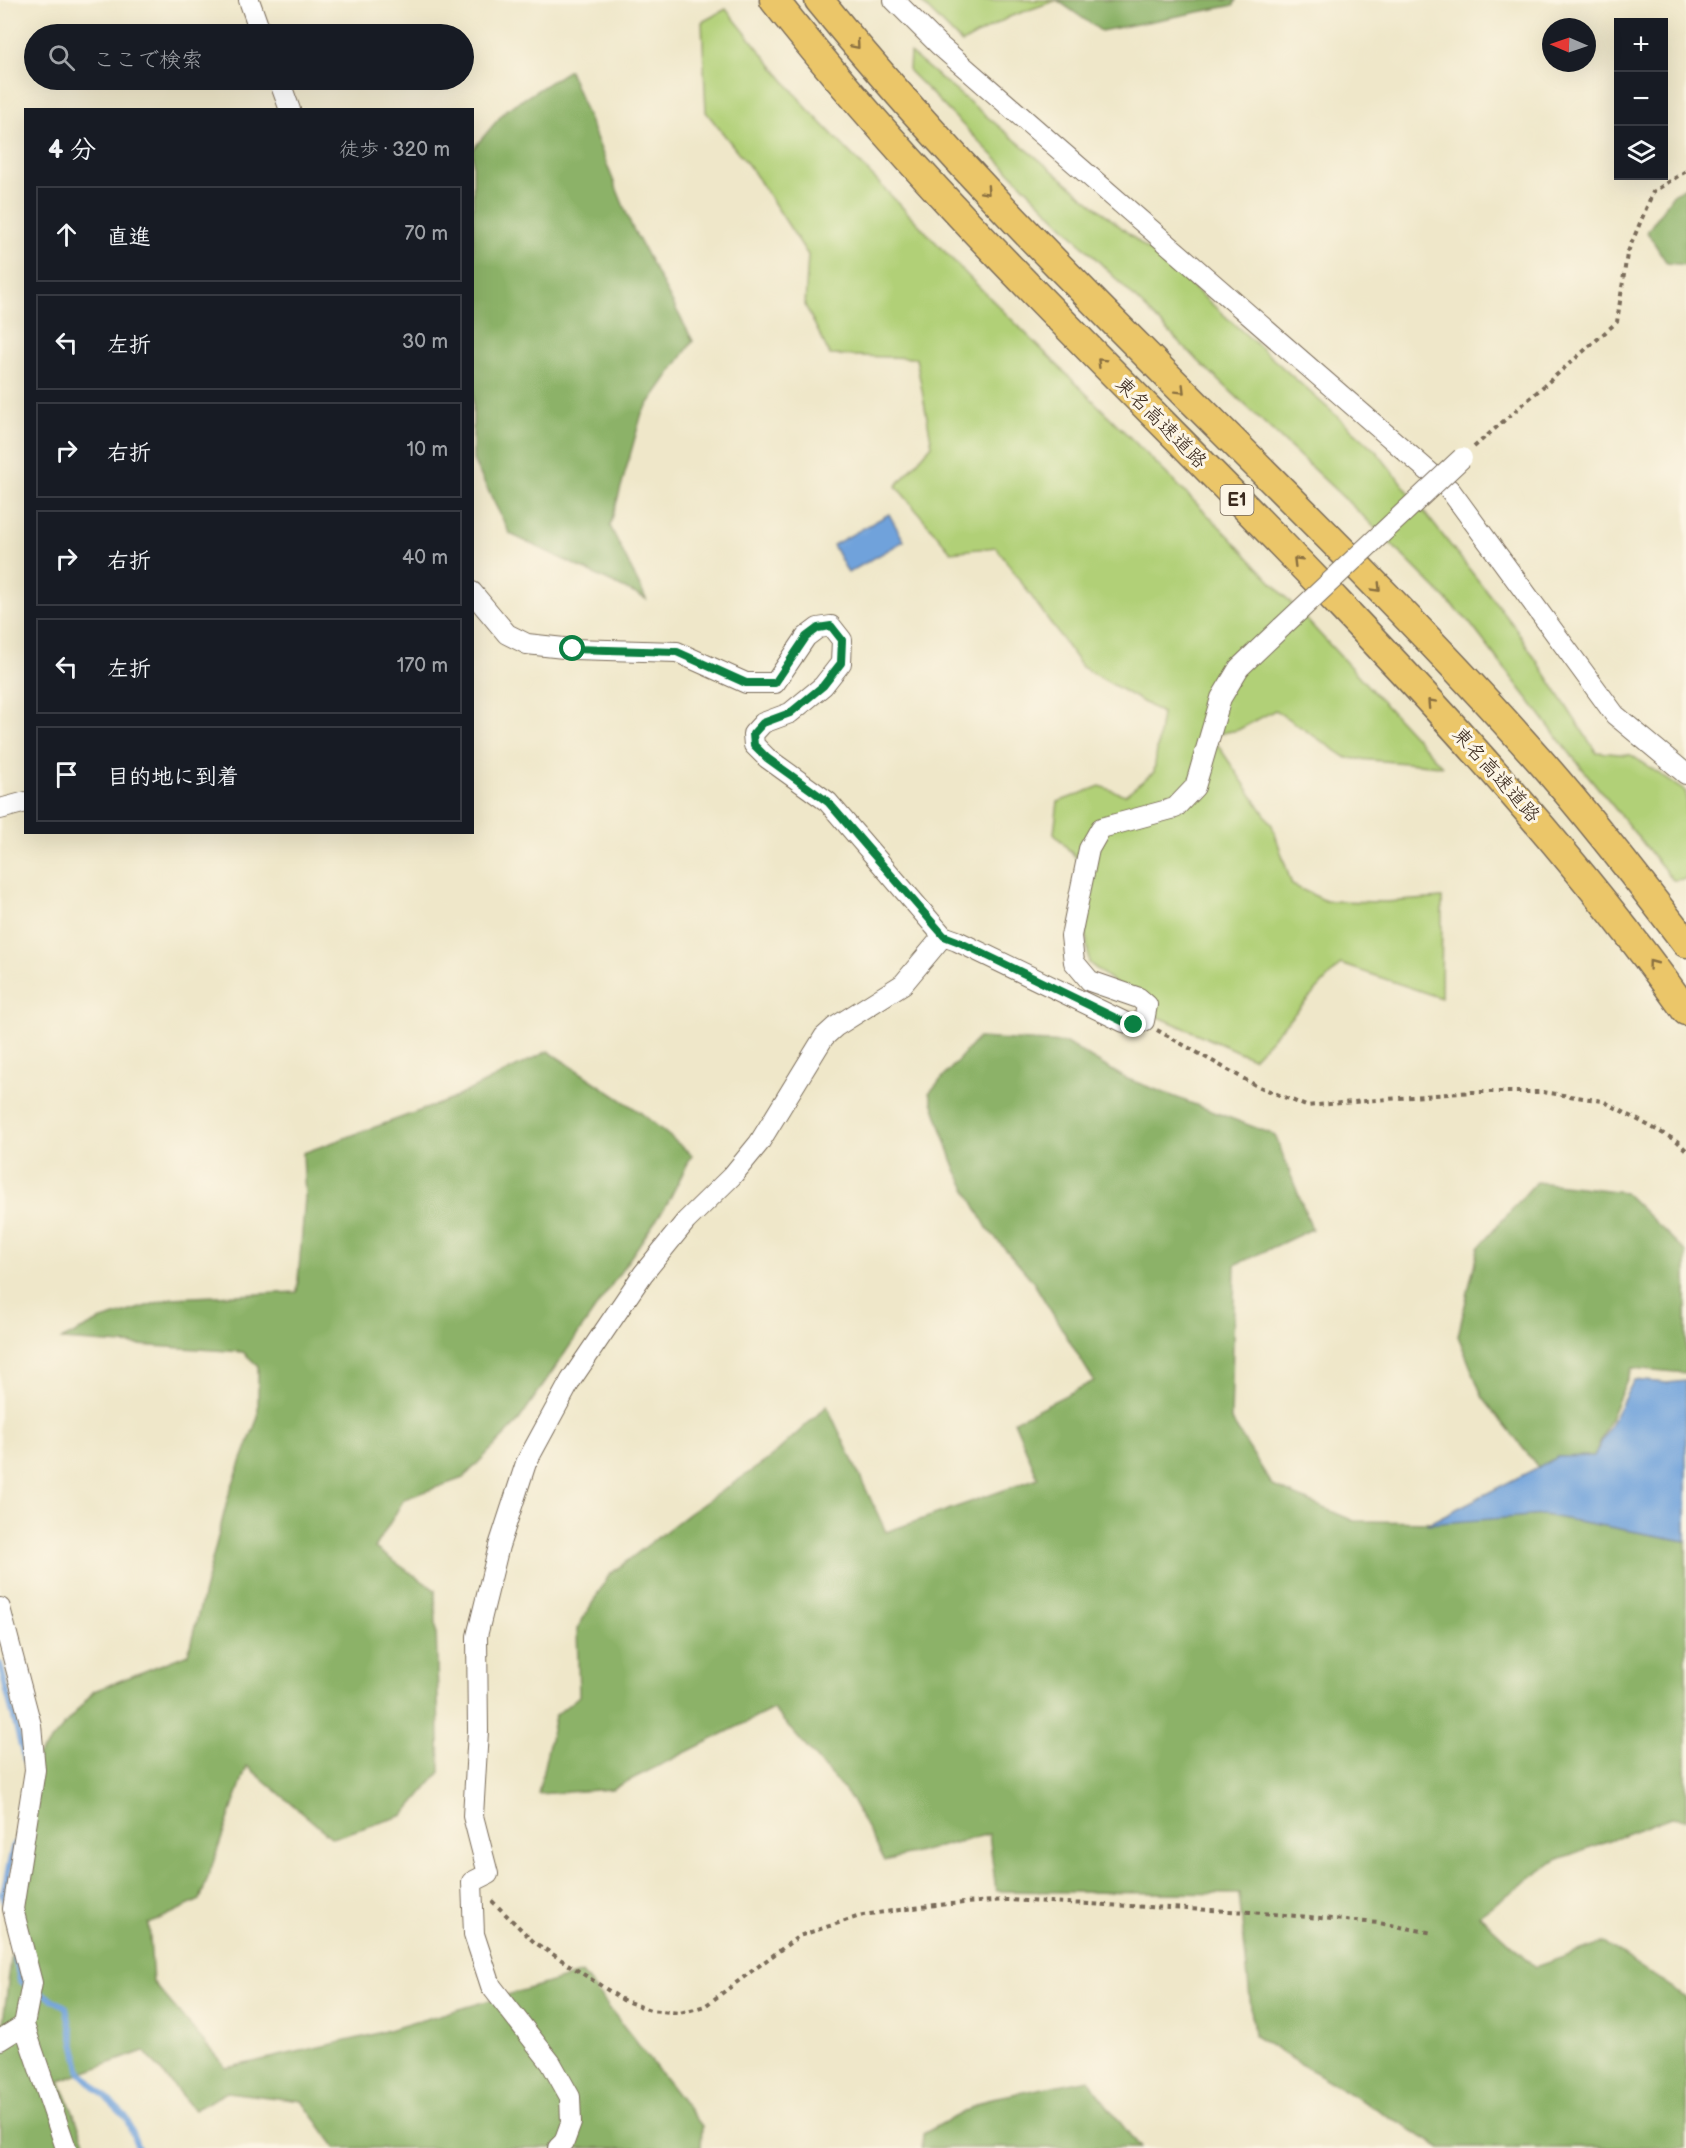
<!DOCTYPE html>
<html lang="ja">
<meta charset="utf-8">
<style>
:root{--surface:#171b24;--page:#242831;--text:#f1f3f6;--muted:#9ea1a6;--line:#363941}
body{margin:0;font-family:"Balsamiq Sans","Klee One",sans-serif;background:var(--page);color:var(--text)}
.controls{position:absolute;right:18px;top:18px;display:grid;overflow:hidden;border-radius:0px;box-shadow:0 6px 24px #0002}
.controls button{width:54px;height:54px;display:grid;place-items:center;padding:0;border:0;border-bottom:2px solid var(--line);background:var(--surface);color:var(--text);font:30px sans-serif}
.compass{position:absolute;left:1542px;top:18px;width:54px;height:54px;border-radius:50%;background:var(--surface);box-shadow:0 6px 24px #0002;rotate:272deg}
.stop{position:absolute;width:18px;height:18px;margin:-14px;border:4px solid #0b8043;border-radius:50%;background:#fff}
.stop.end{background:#0b8043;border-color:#fff;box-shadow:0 2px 6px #0008}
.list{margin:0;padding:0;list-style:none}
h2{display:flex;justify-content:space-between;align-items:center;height:78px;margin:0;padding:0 24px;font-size:26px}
h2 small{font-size:20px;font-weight:400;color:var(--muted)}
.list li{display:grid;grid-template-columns:39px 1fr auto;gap:18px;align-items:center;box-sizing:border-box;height:96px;margin:0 12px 12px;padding:0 12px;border:2px solid var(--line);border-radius:0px}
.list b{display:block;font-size:22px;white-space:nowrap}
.list em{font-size:20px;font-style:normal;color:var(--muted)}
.icon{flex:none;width:33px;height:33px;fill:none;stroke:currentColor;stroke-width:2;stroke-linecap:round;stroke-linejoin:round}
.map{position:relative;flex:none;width:1686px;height:2148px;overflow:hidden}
.search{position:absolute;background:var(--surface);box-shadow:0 6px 24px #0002;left:24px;top:24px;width:450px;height:66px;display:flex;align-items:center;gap:15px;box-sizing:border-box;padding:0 21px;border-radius:33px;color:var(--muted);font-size:22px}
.panel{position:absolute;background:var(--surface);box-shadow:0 6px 24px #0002;left:24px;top:108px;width:450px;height:726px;border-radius:0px}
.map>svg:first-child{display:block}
</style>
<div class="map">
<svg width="1686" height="2148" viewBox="0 0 1686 2148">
<rect width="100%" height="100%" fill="#fcf5e5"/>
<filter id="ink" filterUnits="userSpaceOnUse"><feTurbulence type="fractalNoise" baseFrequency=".0167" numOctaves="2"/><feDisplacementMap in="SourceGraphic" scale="12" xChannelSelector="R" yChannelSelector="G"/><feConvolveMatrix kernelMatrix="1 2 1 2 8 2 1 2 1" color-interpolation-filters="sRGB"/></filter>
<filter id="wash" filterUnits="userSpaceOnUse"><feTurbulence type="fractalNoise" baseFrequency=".008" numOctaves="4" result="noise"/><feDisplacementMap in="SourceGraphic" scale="24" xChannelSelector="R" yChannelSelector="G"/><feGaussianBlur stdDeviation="1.35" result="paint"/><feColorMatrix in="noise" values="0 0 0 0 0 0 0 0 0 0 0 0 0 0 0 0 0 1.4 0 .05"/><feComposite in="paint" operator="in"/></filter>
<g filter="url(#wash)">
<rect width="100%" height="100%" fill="#efe7c9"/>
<path fill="#b1d077" stroke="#767d4a" stroke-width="1.5" d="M919 0H1057L1009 17 962 43Z
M726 9 806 107 972 280 1229 536 1442 766 1347 758 1275 710 1238 730 1211 735 1272 825 1292 885 1326 901 1386 902 1442 898 1441 998 1341 964 1253 1058 1159 1017 1089 963 1084 915 1083 866 1054 833 1058 802 1100 786 1125 795 1154 772 1162 713 1082 667 996 547 951 552 896 486 932 445 916 358 830 355 805 305 808 255 753 171 706 112 702 22Z
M910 53 1186 281 1377 452 1514 626 1596 752 1631 755 1686 792V879L1673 880 1564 746 1469 622 1362 515 1190 353 909 71Z"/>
<path fill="#8cb268" stroke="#646e43" stroke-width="1.5" d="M1057 0H1236L1234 5 1101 31Z
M569 70 632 227 693 341 642 413 610 526 646 599 510 534 473 460V149L506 110Z
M1686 187V265L1667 263 1647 232 1674 193Z
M978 1038 1066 1043 1125 1078 1275 1135 1312 1229 1235 1265 1231 1420 1273 1486 1354 1521 1442 1522 1544 1515 1686 1541V1819L1671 1817 1556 1860 1479 1915 1535 1967 1604 1943 1686 1998V2148H1441L1254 2036 1239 1894 996 1891 989 1834 885 1861 850 1797 773 1709 612 1789 538 1794 555 1716 579 1696 577 1629 609 1575 688 1514 769 1459 827 1406 886 1532 1038 1478 1014 1421 1094 1381 1032 1280 987 1228 955 1168 929 1093Z
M548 1051 640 1112 692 1155 667 1204 517 1423 463 1478 404 1499 375 1548 435 1590 440 1772 404 1815 332 1838 247 1766 200 1900 149 1924 153 1982 226 2068 368 2036 582 1973 702 2126 701 2148H336L302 2101 227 2092 194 2110 144 2051 60 2081 88 2148H0V2023L3 2022 37 1757 94 1691 188 1654 229 1494 258 1417V1366L243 1352 61 1340 99 1321 172 1298 297 1292 305 1198 303 1153 450 1100Z
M1536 1182 1624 1192 1686 1252V1373L1632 1368 1594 1456 1558 1457 1538 1467 1483 1398 1458 1336 1478 1248Z
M1089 2079 1099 2095 1140 2148H922L923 2134 987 2099Z"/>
<path fill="#6fa2db" stroke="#55667c" stroke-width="1.5" d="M889 514 904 541 848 573 833 545Z
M1634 1380 1667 1383 1686 1381V1541L1544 1515 1427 1524 1558 1457 1594 1456Z"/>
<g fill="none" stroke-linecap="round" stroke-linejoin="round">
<path stroke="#6fa2db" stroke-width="6" d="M0 1664 25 1761
M6 1907 3 1894 14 1844
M15 1956 20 1981 66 2007 81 2073 126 2117 138 2148"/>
</g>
</g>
<g filter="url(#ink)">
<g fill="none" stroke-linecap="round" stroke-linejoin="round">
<g stroke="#7a6c5a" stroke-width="22">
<path id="minor" d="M249 0 261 34
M894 0 939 45 1450 490 1615 715 1686 774
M279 80 290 110
M472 592 507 634 527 644 573 649 677 652 746 683H775L806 637 818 628 831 626 842 640 841 663 823 686 790 713 763 723 753 734 754 745 767 758 828 802 943 936 957 941 1124 1022 1134 1025 1144 1021 1147 1005 1139 998 1090 981 1074 962 1071 936 1089 849 1101 828 1175 808 1195 787 1221 698 1239 668 1282 627
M0 809 26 802
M0 1608 31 1725 35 1770 13 1909 32 1983 24 2025 66 2148
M0 2040 24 2025
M558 2148 564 2142 571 2123 570 2097 551 2063 491 1986 474 1934 472 1882 488 1874 473 1816 478 1731 477 1636 499 1546 526 1463 571 1380 643 1274 686 1221 732 1176 759 1143 824 1037 835 1027 903 984 943 936"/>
</g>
<g stroke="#7a6c5a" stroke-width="31">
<path id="highway" d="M774 0C945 218 1150 404 1340 605 1463 734 1582 866 1686 1011
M819 0C1040 272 1309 499 1541 762 1592 820 1639 881 1686 943"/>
</g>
<path stroke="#7a6c5a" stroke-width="4" stroke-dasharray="4.5 4.5" stroke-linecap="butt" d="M1474 447 1617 322 1627 254 1653 192 1686 171
M1157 1030 1255 1085 1306 1106 1471 1092H1543L1603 1101 1677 1141 1686 1150
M492 1901 534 1942 623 2000 650 2010 680 2013 705 2006 799 1936 863 1915 936 1905 1007 1900 1250 1912 1379 1923 1433 1933"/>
<use href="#minor" stroke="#fff" stroke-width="20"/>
<use href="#highway" stroke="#ebc669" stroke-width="28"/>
<g stroke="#7a6c5a" stroke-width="22" stroke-linecap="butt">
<path id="minor-bridge" d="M1282 627 1462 458"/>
</g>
<use href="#minor-bridge" stroke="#fff" stroke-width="20"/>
</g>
<defs><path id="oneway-chevron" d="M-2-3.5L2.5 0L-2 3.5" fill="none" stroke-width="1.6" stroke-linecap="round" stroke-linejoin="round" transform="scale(1.5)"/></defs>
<g stroke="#8a7040">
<use href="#oneway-chevron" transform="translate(856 45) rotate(49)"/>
<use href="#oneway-chevron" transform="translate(986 191) rotate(47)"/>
<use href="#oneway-chevron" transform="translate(1101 362) rotate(-135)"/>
<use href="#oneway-chevron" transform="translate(1181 390) rotate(45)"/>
<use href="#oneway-chevron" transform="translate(1297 561) rotate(-135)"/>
<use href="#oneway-chevron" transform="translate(1377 588) rotate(46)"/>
<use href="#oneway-chevron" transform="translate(1431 703) rotate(-133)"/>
<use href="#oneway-chevron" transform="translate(1652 964) rotate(-127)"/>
</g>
</g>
<g fill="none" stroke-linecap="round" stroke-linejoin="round" filter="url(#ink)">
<path stroke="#0b8043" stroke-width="8" d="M573 649 677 652 746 683H775L806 637 818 628 831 626 842 640 841 663 823 686 790 713 763 723 753 734 754 745 767 758 828 802 944 936 957 941 1124 1022 1134 1025"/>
</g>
<g text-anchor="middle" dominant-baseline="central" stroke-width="6" stroke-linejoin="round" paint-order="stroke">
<rect fill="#fcf5e5" stroke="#75675a" stroke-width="1.5" x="1220.5" y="485" width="33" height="30" rx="4.5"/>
<g font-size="18" font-weight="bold" fill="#3b2a1e">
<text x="1237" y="500">E1</text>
</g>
<g font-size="20" fill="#3b2a1e" stroke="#fcf5e5">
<text transform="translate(1161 423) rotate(45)">東名高速道路</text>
<text transform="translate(1496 775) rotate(48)">東名高速道路</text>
</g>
</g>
</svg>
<div class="controls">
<button>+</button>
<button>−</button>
<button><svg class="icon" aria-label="layers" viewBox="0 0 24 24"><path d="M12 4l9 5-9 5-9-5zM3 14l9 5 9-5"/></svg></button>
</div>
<svg class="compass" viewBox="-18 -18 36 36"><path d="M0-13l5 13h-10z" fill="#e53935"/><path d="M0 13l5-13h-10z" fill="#9ea1a6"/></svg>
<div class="stop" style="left:573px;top:649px"></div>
<div class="stop end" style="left:1134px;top:1025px"></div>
<div class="search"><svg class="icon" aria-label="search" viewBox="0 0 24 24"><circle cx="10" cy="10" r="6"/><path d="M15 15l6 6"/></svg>ここで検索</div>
<section class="panel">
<h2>4 分<small>徒歩 · 320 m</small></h2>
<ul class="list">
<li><svg class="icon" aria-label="ahead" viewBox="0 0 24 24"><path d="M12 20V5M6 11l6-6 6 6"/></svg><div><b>直進</b></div><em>70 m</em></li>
<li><svg class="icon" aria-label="left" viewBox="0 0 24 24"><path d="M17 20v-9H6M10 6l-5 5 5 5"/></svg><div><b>左折</b></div><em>30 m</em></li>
<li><svg class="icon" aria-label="right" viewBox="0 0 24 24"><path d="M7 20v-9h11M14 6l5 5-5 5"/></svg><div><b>右折</b></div><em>10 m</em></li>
<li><svg class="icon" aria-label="right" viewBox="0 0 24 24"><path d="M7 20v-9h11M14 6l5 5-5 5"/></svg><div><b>右折</b></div><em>40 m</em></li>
<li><svg class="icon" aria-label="left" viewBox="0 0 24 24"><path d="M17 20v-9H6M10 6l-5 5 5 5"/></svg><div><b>左折</b></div><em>170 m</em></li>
<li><svg class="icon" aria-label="arrive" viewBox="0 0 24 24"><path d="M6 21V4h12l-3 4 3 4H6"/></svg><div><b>目的地に到着</b></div></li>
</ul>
</section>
</div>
